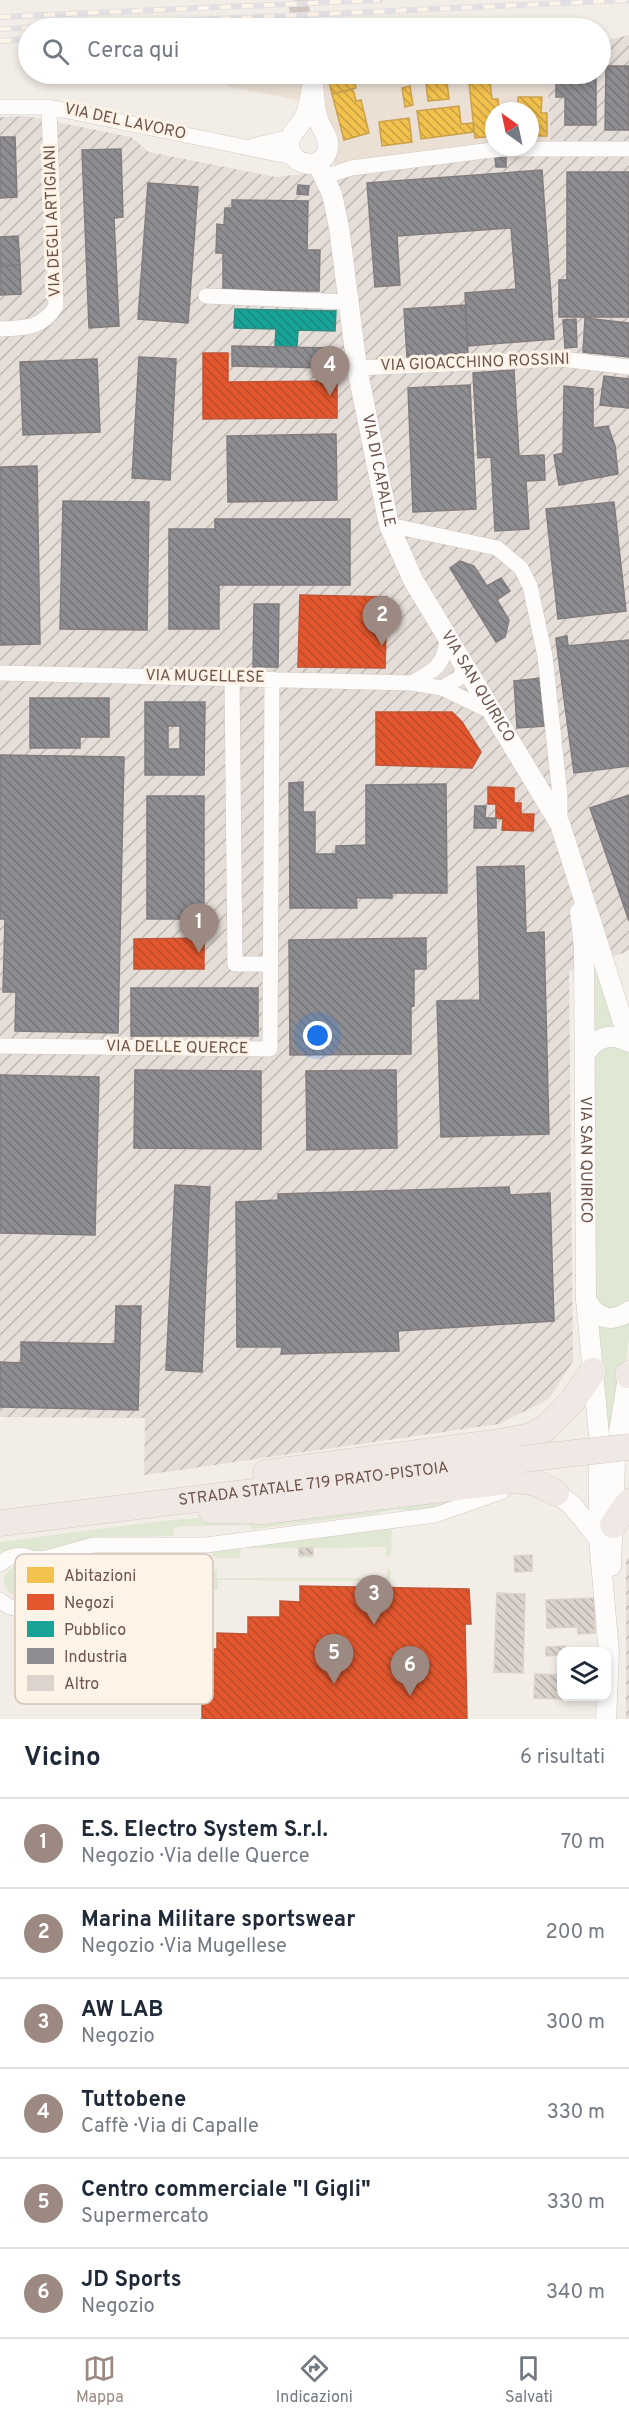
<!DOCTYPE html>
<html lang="it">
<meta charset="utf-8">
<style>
:root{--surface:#fff;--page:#f6f6f7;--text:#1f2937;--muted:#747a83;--line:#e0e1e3;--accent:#9c8a82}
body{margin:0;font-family:Overpass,sans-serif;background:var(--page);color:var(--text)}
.controls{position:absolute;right:18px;bottom:18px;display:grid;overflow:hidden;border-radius:12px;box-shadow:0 3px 9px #0003}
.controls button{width:54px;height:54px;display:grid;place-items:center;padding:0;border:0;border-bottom:2px solid var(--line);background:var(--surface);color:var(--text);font:30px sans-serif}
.compass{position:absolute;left:485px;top:102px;width:54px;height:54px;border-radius:50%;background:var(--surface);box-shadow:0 3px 9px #0003;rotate:327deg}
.you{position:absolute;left:318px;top:1036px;width:21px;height:21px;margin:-15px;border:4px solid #fff;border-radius:50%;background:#1a73e8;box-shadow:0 0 0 9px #1a73e833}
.badge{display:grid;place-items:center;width:39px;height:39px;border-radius:50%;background:var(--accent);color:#fff;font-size:20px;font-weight:700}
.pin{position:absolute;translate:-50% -50px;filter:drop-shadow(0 2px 3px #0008)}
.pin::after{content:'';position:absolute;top:32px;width:21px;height:18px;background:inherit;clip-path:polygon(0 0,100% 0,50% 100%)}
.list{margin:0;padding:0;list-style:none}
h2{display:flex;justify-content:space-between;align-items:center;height:78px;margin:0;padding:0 24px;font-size:26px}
h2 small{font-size:20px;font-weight:400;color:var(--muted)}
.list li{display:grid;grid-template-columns:39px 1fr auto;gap:18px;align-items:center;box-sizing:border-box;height:90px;padding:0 24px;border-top:2px solid var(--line)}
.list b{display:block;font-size:22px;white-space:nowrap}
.list p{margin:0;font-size:20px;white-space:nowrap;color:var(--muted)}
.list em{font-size:20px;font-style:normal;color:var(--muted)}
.icon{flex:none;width:33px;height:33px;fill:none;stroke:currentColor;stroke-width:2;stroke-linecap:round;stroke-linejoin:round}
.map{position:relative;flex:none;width:629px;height:1719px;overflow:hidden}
.search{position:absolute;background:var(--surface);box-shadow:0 3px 9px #0003;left:18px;right:18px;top:18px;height:66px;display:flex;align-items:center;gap:15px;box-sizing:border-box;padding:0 21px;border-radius:33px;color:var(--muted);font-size:22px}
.sheet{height:618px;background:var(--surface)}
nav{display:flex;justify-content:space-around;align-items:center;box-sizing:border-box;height:84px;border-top:2px solid var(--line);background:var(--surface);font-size:16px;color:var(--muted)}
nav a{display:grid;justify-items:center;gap:3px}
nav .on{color:var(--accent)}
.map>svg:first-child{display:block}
</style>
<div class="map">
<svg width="629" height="1719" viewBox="0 0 629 1719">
<defs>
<pattern id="industrial-furrows" width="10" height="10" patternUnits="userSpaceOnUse" patternTransform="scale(1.5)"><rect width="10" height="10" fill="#e5ddd8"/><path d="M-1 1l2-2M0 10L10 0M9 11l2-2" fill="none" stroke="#beb6b1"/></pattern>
<pattern id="homes-back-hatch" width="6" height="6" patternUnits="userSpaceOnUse" patternTransform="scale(1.5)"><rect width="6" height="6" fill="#f2c14e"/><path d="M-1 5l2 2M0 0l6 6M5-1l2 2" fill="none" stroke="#c8a043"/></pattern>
<pattern id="shops-back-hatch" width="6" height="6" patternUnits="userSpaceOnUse" patternTransform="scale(1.5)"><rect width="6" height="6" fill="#e4572e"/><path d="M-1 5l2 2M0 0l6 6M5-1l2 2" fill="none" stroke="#bd4b29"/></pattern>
<pattern id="public-back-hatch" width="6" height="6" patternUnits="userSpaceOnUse" patternTransform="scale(1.5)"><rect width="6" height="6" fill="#17a398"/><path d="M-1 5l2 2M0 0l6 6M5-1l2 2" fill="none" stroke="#19887e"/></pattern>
<pattern id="industry-back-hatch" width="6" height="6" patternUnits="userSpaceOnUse" patternTransform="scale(1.5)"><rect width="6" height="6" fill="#8d8d92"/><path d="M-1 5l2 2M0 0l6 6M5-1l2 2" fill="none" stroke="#777679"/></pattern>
<pattern id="building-back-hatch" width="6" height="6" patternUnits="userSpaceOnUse" patternTransform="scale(1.5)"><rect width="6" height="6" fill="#dcd3cd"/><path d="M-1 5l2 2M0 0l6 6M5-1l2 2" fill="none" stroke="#b7aea8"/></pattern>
</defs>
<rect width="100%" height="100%" fill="#f3ede7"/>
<path fill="#ece0d4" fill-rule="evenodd" d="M226 74H547L551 148 335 170 321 105 227 86ZM494 111H530V147H494Z"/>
<path fill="url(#industrial-furrows)" d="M629 35V951L569 971 573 1361 549 1399 499 1424 144 1475 145 1418 0 1417V117L26 116 131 137 149 152 275 177 551 147 547 74H600L601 42Z
M626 1558H629V1719H626Z"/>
<path fill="#e0e8d3" d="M590 949 623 1034 589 1038Z
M602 1043 628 1051 629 1053V1303L617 1313 594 1304 592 1053Z
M591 1315 629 1318V1338L609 1469Z
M459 1498 436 1508 410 1511 395 1509 373 1514 253 1529 249 1525 183 1526 174 1528 173 1536 97 1537 41 1554 18 1547 0 1553V1542L160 1521Z
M386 1527 392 1530 391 1555 386 1557V1547L314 1548 313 1558H299L298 1548H241L240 1558H217L212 1555 214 1551Z
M92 1551 95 1552 74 1566 66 1574 21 1649C18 1622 33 1619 47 1602 52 1596 52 1587 57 1580 65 1566 77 1557 92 1551Z
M4 1581a15 15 0 1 1 30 0a15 15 0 1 1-30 0Z
M217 1568V1578H387V1568L391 1571 390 1578 387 1581 218 1580V1590H215L211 1587 213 1572Z"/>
<path fill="url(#homes-back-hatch)" stroke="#caa14d" stroke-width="1.5" d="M230 74H252V82L230 83Z
M327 74H353L356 88 332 94Z
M425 74H446L449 99 428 101Z
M468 74H489L492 99H498L499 111H494V136L475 138Z
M504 74H531V76L505 79Z
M410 86 413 105 405 107 402 88Z
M353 89 356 101 361 100 369 133 344 140 332 94Z
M518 97H542L541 113H547V136H530V111H518Z
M459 106 461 124 473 123 474 132 421 139 417 111Z
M409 118 412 142 382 146 379 122Z"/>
<path fill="url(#shops-back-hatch)" stroke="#c05637" stroke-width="1.5" d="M203 353H228V382L337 381V418L203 419Z
M300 595 387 597 385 668 298 667Z
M376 712H452L462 722 481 752 472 768 376 765Z
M488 787 514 788V803H521V814H534L533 831 502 830 503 819 496 818V804H488Z
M204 938V969H134V939Z
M300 1586 469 1589 471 1624H465L467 1719H202V1649H217V1633L248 1634V1617H280V1601L300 1602Z"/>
<path fill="url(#public-back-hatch)" stroke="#318c81" stroke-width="1.5" d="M235 309 336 311 335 331 298 330 297 347 275 346 276 329 234 328Z"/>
<path fill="url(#industry-back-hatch)" stroke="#837c7d" stroke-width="1.5" fill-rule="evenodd" d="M606 66H629V130H605Z
M556 74H596V125H565V97H556Z
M0 137H15L17 197 0 198Z
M121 149 123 217 114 218 119 326 89 328 82 150Z
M506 157V167H496L495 158Z
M542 170 554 339 468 346 465 293 516 289 511 228 397 236 400 285 375 287 367 183Z
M567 172H629V317H559V280H567Z
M148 183 198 187 188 323 138 319Z
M298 185 309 186 308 195 297 194Z
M232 200 308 201 307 250H320L319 291 223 290V253H216L217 224 224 225 225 208H232Z
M18 236 20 265 0 266V237Z
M20 265 21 294 0 295V266Z
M465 305 468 353 407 357 404 309Z
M585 318 629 323V357L583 352Z
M576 319 577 347 565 348 563 320Z
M232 346 334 348 333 368 232 366Z
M139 357 176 359 170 480 132 478Z
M97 359 100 432 23 435 20 362Z
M514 370 519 456 544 455 545 480 526 481 529 529 495 531 491 457 478 458 473 373Z
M604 376 629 379V408L600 405Z
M470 385 476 509 413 512 408 388Z
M564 386 593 389V428L608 426 615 446 618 474 559 485 554 455 563 453Z
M336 434 337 500 228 502 227 436Z
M37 466 40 644 0 645V467Z
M63 501 149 502 147 630 60 629Z
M614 502 626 611 558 619 546 509Z
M215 519H350V585H219V629H169V529H215Z
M460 561 474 566 487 586 501 578 510 591 497 600 509 620 505 637 496 642 450 568Z
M254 604H279L278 667H253Z
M567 636 568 646 557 647 556 638Z
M629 640V766L574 773 557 647Z
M542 678 545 726 517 728 514 681Z
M30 698H109V737H80V748H30Z
M145 702H205L204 775H145ZM168 726H180V749H168Z
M0 755 124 757 118 1033 15 1031 16 992H3L5 919H0Z
M303 782V812H315V854H336V846L366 845V785L446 784 447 893H392V898H356L357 908H290L289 783Z
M629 795V921L590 808Z
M147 796H204V919H147Z
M475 806H486L485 818H496V828H474Z
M524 866 526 933 544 932 549 1134 441 1137 437 1001 480 1000 477 867Z
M426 938V969H414V1006L411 1007V1054L290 1055 289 940Z
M131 988H258V1036H131Z
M135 1070 261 1071V1149L134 1148Z
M396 1070 397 1148 307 1150 306 1071Z
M0 1075 99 1077 95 1235 0 1233Z
M175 1185 210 1187 202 1372 166 1370Z
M509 1187 510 1195 550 1193 554 1321 398 1331 399 1351 281 1354 282 1347H237L236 1202 278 1200V1194Z
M116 1306H141L138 1410 0 1407V1362L21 1363V1342L115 1344Z"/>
<path fill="url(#building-back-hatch)" stroke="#dbd0ca" stroke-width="1.5" d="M299 1548H313V1555H299Z
M532 1555V1571L515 1572 514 1556Z
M497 1593 525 1594 523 1673 494 1672Z
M594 1598 595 1633 578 1634V1627L547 1628 546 1600Z
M565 1646V1652H562V1655L546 1656V1647Z
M535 1674 562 1675V1696H594L593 1700 534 1698Z"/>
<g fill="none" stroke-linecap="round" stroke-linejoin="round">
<path stroke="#d2c7c0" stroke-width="20" stroke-dasharray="20 10" stroke-linecap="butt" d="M298 0 302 28"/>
<g stroke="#d0c9c3" stroke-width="16">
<path id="minor" d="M0 107H49L293 157
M253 146 291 137
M324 177 351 168 500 149H629
M206 296 347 302
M0 329C24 328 42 329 56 306L49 107
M357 368 561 359 629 367
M389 525 497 548 521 568 530 586 545 656 560 796V824
M0 673 411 683 442 688 492 712
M232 678 235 964H271
M411 683C434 671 446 665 447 636
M442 688 459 678 465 666
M0 1046 270 1049 272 679
M32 1559 47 1558 93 1545H206L435 1515 501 1492
M0 1564C36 1532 67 1597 26 1608 16 1610 7 1607 0 1600
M45 1586 60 1567 75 1551"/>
</g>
<g stroke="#d0c9c3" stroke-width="21">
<g id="tertiary">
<path d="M311 74C315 88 313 104 318 119 321 129 330 137 328 148 324 172 288 167 289 143 290 133 301 125 305 116 310 105 311 92 313 80"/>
<path id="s1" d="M317 163 332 194 339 227 357 368 389 525 413 580 560 824 629 1041"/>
<path id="s2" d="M580 912 584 946 586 1299 599 1435"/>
<path d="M585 1054C596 1037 611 1032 629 1042"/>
<path d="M586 1299C595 1318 611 1324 629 1311"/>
<path d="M619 1432 629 1371"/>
<path d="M599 1464V1539L609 1653 606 1719"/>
<path d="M556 1493 572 1505 599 1539"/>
<path d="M611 1566 615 1462"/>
</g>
</g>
<g stroke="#d3cac5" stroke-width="27">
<g id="trunk">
<path d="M628 1375H629"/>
<path d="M266 1473 501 1442 531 1436 546 1428 573 1400 593 1371"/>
<path d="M211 1510 263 1511 516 1480 536 1483 556 1493"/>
<path id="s3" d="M0 1523 522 1459"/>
<path d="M613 1525 629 1502"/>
</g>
</g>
<use href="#minor" stroke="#fdfcfb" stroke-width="15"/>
<use href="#tertiary" stroke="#fdfcfb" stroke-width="20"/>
<use href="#trunk" stroke="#f0e8e4" stroke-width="26"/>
<g stroke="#e3e0e3" stroke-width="6">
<path id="rail" d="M0 17 380 0
M217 28 245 27
M0 29 629 0
M0 41 28 39"/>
</g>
<use href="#rail" stroke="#fdf3e6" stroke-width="4" stroke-dasharray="11" stroke-linecap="butt"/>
<g stroke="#d3cac5" stroke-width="27" stroke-linecap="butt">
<path id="trunk-bridge" d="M522 1459 629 1447"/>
</g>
<use href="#trunk-bridge" stroke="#f0e8e4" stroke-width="26"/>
</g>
<g text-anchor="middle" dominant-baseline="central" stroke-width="6" stroke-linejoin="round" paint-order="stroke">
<g font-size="16" fill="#6d554b" stroke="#fdf3e6">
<text transform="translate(125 122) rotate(12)">VIA DEL LAVORO</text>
<text transform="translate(53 221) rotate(-92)">VIA DEGLI ARTIGIANI</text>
<text transform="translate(475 363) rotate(-2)">VIA GIOACCHINO ROSSINI</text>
<text stroke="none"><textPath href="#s1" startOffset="315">VIA DI CAPALLE</textPath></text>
<text transform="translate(205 677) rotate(1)">VIA MUGELLESE</text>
<text stroke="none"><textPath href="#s1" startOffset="555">VIA SAN QUIRICO</textPath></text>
<text transform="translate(177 1048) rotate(1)">VIA DELLE QUERCE</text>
<text stroke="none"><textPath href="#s2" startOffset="248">VIA SAN QUIRICO</textPath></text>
<text stroke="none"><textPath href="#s3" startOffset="316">STRADA STATALE 719 PRATO-PISTOIA</textPath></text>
</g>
</g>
<rect x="15" y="1554" width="198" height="150" rx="9" fill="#fdf3e6" stroke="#d2c4b8" stroke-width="1.5"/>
<rect x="27" y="1567" width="27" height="16" fill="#f2c14e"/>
<rect x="27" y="1594" width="27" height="16" fill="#e4572e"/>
<rect x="27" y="1621" width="27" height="16" fill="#17a398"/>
<rect x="27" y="1648" width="27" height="16" fill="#8d8d92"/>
<rect x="27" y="1675" width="27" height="16" fill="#dcd3cd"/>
<g font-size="16" fill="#6d554b">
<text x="64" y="1581">Abitazioni</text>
<text x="64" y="1608">Negozi</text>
<text x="64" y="1635">Pubblico</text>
<text x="64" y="1662">Industria</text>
<text x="64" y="1689">Altro</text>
</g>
</svg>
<div class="controls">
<button><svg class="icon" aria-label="layers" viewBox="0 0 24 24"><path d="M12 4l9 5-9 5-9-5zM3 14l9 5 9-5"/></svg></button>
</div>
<svg class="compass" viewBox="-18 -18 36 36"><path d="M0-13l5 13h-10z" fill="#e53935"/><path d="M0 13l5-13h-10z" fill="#747a83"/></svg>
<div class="you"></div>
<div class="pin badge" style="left:199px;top:953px">1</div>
<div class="pin badge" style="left:382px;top:646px">2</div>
<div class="pin badge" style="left:374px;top:1625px">3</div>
<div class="pin badge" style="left:330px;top:396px">4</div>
<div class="pin badge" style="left:334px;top:1684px">5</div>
<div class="pin badge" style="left:410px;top:1696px">6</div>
<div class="search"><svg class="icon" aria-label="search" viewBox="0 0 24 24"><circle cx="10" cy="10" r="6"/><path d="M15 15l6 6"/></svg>Cerca qui</div>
</div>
<section class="sheet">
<h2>Vicino<small>6 risultati</small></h2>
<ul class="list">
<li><span class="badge">1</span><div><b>E.S. Electro System S.r.l.</b><p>Negozio · Via delle Querce</p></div><em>70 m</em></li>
<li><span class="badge">2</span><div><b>Marina Militare sportswear</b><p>Negozio · Via Mugellese</p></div><em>200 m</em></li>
<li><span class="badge">3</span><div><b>AW LAB</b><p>Negozio</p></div><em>300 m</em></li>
<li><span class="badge">4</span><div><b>Tuttobene</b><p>Caffè · Via di Capalle</p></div><em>330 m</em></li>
<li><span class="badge">5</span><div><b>Centro commerciale &quot;I Gigli&quot;</b><p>Supermercato</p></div><em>330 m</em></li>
<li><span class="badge">6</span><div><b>JD Sports</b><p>Negozio</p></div><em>340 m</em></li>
</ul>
</section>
<nav>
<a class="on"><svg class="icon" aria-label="map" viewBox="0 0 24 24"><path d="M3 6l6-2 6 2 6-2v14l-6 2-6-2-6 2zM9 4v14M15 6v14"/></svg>Mappa</a>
<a><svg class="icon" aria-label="directions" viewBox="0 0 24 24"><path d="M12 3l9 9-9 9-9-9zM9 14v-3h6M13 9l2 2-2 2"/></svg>Indicazioni</a>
<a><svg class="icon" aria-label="saved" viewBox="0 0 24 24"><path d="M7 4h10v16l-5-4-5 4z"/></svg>Salvati</a>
</nav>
